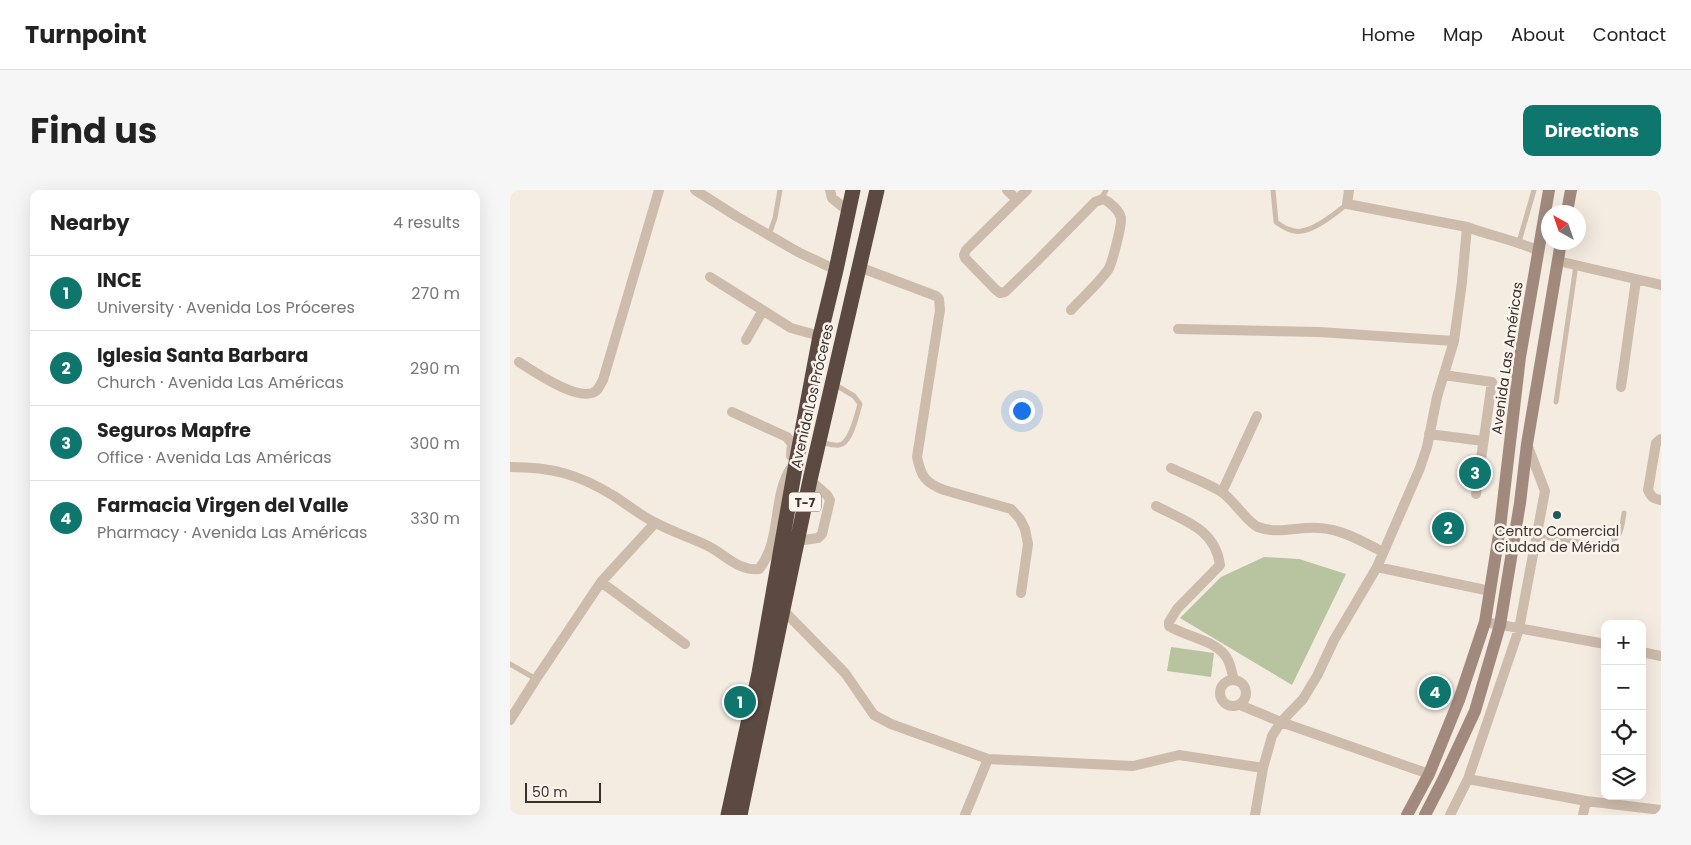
<!DOCTYPE html>
<meta charset="utf-8">
<style>
:root{--surface:#fff;--page:#f6f6f6;--text:#222;--muted:#767676;--line:#e0e0e0;--accent:#0f766e}
body{margin:0;font-family:Poppins,sans-serif;background:var(--page);color:var(--text)}
.controls{position:absolute;right:15px;bottom:15px;display:grid;overflow:hidden;border-radius:10px;box-shadow:0 5px 20px #0002}
.controls button{width:45px;height:45px;display:grid;place-items:center;padding:0;border:0;border-bottom:1px solid var(--line);background:var(--surface);color:var(--text);font:25px sans-serif}
.compass{position:absolute;left:1031px;top:15px;width:45px;height:45px;border-radius:50%;background:var(--surface);box-shadow:0 5px 20px #0002;rotate:320deg}
.scale{position:absolute;left:15px;bottom:12px;width:76px;box-sizing:border-box;padding-left:5px;border:2px solid #3b302b;border-top:0;font-size:14px;line-height:18px;white-space:nowrap;color:#3b302b;-webkit-text-stroke:4px #fbf5ee;paint-order:stroke}
.you{position:absolute;left:511px;top:220px;width:18px;height:18px;margin:-12px;border:4px solid #fff;border-radius:50%;background:#1a73e8;box-shadow:0 0 0 8px #1a73e833}
.badge{display:grid;place-items:center;width:32px;height:32px;border-radius:50%;background:var(--accent);color:#fff;font-size:16px;font-weight:700}
.pin{position:absolute;translate:-50% -50%;border:2px solid #fff;box-shadow:0 1px 5px #0006}
.list{margin:0;padding:0;list-style:none}
h2{display:flex;justify-content:space-between;align-items:center;height:65px;margin:0;padding:0 20px;font-size:21px}
h2 small{font-size:16px;font-weight:400;color:var(--muted)}
.list li{display:grid;grid-template-columns:32px 1fr auto;gap:15px;align-items:center;box-sizing:border-box;height:75px;padding:0 20px;border-top:1px solid var(--line)}
.list b{display:block;font-size:19px;white-space:nowrap}
.list p{margin:0;font-size:16px;white-space:nowrap;color:var(--muted)}
.list em{font-size:16px;font-style:normal;color:var(--muted)}
.icon{flex:none;width:28px;height:28px;fill:none;stroke:currentColor;stroke-width:2;stroke-linecap:round;stroke-linejoin:round}
.map{position:relative;flex:none;width:1151px;height:625px;overflow:hidden;border-radius:10px}
header{display:flex;align-items:center;gap:30px;box-sizing:border-box;height:70px;padding:0 25px;background:var(--surface);border-bottom:1px solid var(--line)}
header strong{font-size:24px}
nav{display:flex;gap:28px;margin-inline-start:auto;font-size:18px}
.intro{display:flex;align-items:center;justify-content:space-between;box-sizing:border-box;height:120px;padding:0 30px}
h1{margin:0;font-size:35px}
.button{padding:12px 22px;border-radius:10px;background:var(--accent);color:#fff;font-size:18px;font-weight:700}
main{display:flex;gap:30px;padding:0 30px}
aside{flex:1;background:var(--surface);border-radius:10px;box-shadow:0 5px 20px #0002}
.map>svg:first-child{display:block}
</style>
<header>
<strong>Turnpoint</strong>
<nav><a>Home</a><a>Map</a><a>About</a><a>Contact</a></nav>
</header>
<div class="intro"><h1>Find us</h1><a class="button">Directions</a></div>
<main>
<aside>
<h2>Nearby<small>4 results</small></h2>
<ul class="list">
<li><span class="badge">1</span><div><b>INCE</b><p>University · Avenida Los Próceres</p></div><em>270 m</em></li>
<li><span class="badge">2</span><div><b>Iglesia Santa Barbara</b><p>Church · Avenida Las Américas</p></div><em>290 m</em></li>
<li><span class="badge">3</span><div><b>Seguros Mapfre</b><p>Office · Avenida Las Américas</p></div><em>300 m</em></li>
<li><span class="badge">4</span><div><b>Farmacia Virgen del Valle</b><p>Pharmacy · Avenida Las Américas</p></div><em>330 m</em></li>
</ul>
</aside>
<div class="map">
<svg width="1151" height="625" viewBox="0 0 1151 625">
<rect width="100%" height="100%" fill="#f4ebe1"/>
<path fill="#b8c4a0" d="M754 367 789 369 836 384 782 495 670 428 711 387Z
M661 457 704 463 701 487 657 481Z"/>
<g fill="none" stroke-linecap="round" stroke-linejoin="round">
<path stroke="#cdbbac" stroke-width="5" d="M763 0 766 32C773 37 782 43 792 41 806 39 825 24 837 14
M591 9 596 0
M259 45 265 28 270 0
M1009 52 1024 0
M1046 212 1066 75
M309 252C315 253 323 256 329 255 341 254 347 224 350 214L344 206 324 194
M1027 346 1090 355C1111 350 1111 343 1114 323
M0 474 26 489"/>
<path stroke="#cdbbac" stroke-width="10" d="M185 0 226 26 288 62 326 80
M320 0 322 8 338 21
M497 0 507 10
M517 0 456 60 454 65 455 68 485 99 490 103 495 102 527 71 585 12 593 9C600 12 609 20 611 28 612 35 602 74 598 80 588 94 573 107 561 120
M839 0 837 14 957 37C981 46 1005 50 1029 61
M1048 71 1151 95
M349 77 426 106 429 109 430 120 407 267C411 286 415 293 434 300L501 319 510 329 515 339 518 354 511 403
M200 87 281 138 310 146
M668 139 809 142 944 151
M236 150 253 120
M9 172C23 181 72 215 87 200 89 198 91 193 93 190L149 0
M934 185 982 192 966 304
M1111 197 1126 90
M222 222 277 247 282 254 281 266
M919 244 973 251
M1151 249 1146 253 1138 300C1141 307 1144 309 1151 310
M0 277C42 277 68 284 104 306 118 315 131 326 146 333 163 342 181 348 198 356 216 365 228 381 249 379 272 351 262 306 281 278
M661 278C677 286 698 293 713 303 724 311 738 333 748 337 769 345 788 336 809 338 832 339 853 352 873 362
M712 302 747 226
M646 316C675 331 705 339 710 375L667 419 659 432V436C678 448 708 450 718 470 721 476 722 484 724 490
M287 351 308 348 312 344 320 310 317 305 300 290
M867 377 980 401
M91 392 175 454
M273 420 335 483 364 525 381 534 478 569 623 576 669 565 753 578
M975 432 1095 454
M1132 462 1151 466
M710 503a13 13 0 1 1 26 0a13 13 0 1 1-26 0Z
M730 515 771 532 919 584
M0 530 26 489 91 392 145 333
M958 589 1076 611 1073 625
M1076 611 1151 620
M455 625 478 569
M745 625 753 578 762 546 771 532 793 509 807 486 824 450 867 377 910 278 917 257 927 207 944 151 952 92 957 37
M940 625 958 589 1009 439 1035 301 1017 254"/>
<path stroke="#a18a7d" stroke-width="12" d="M1057 22 1061 0
M897 625 919 584 949 510 975 432 990 338 1010 167 1039 0
M915 625 933 590 965 521 990 435 1010 313 1017 254 1051 52"/>
<path stroke="#5c4a42" stroke-width="15" d="M218 625 249 483 286 273 310 146 326 80 343 0
M230 625 300 290 367 0"/>
</g>
<circle fill="#1f5a5e" stroke="#fbf5ee" stroke-width="2" cx="1047" cy="325" r="5"/>
<g text-anchor="middle" dominant-baseline="central" stroke-width="5" stroke-linejoin="round" paint-order="stroke">
<rect fill="#fbf5ee" stroke="#756b66" stroke-width="1" x="279" y="302.5" width="32" height="19" rx="4"/>
<g font-size="12" font-weight="bold" fill="#3b302b">
<text x="295" y="312">T-7</text>
</g>
<g font-size="14" fill="#3b302b" stroke="#fbf5ee">
<text transform="translate(997 168) rotate(-82)">Avenida Las Américas</text>
<text transform="translate(302 206) rotate(-77)">Avenida Los Próceres</text>
</g>
<g font-size="14" fill="#3b302b" stroke="#fbf5ee">
<text x="1047" y="341">Centro Comercial<tspan x="1047" dy="16">Ciudad de Mérida</tspan></text>
</g>
</g>
</svg>
<div class="controls">
<button>+</button>
<button>−</button>
<button><svg class="icon" aria-label="locate" viewBox="0 0 24 24"><circle cx="12" cy="12" r="6"/><path d="M12 2v4M12 18v4M2 12h4M18 12h4"/></svg></button>
<button><svg class="icon" aria-label="layers" viewBox="0 0 24 24"><path d="M12 4l9 5-9 5-9-5zM3 14l9 5 9-5"/></svg></button>
</div>
<svg class="compass" viewBox="-18 -18 36 36"><path d="M0-13l5 13h-10z" fill="#e53935"/><path d="M0 13l5-13h-10z" fill="#767676"/></svg>
<div class="scale">50 m</div>
<div class="you"></div>
<div class="pin badge" style="left:230px;top:512px">1</div>
<div class="pin badge" style="left:938px;top:338px">2</div>
<div class="pin badge" style="left:965px;top:283px">3</div>
<div class="pin badge" style="left:925px;top:502px">4</div>
</div>
</main>
